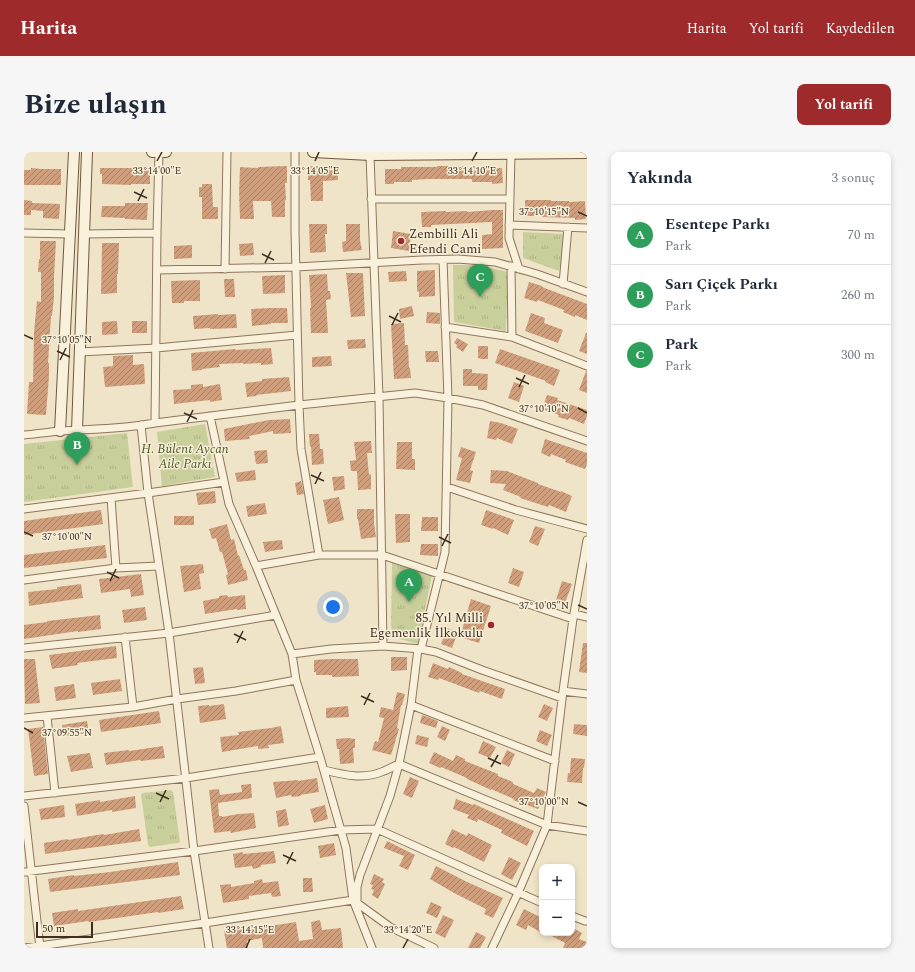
<!DOCTYPE html>
<html lang="tr">
<meta charset="utf-8">
<style>
:root{--surface:#fff;--page:#f6f6f7;--text:#1f2937;--muted:#747a83;--line:#e0e1e3;--accent:#9e2a2b}
body{margin:0;font-family:Spectral,serif;background:var(--page);color:var(--text)}
.controls{position:absolute;right:12px;bottom:12px;display:grid;overflow:hidden;border-radius:8px;box-shadow:0 2px 6px #0003}
.controls button{width:36px;height:36px;display:grid;place-items:center;padding:0;border:0;border-bottom:1px solid var(--line);background:var(--surface);color:var(--text);font:20px sans-serif}
.scale{position:absolute;left:12px;bottom:10px;width:57px;box-sizing:border-box;padding-left:4px;border:2px solid #3d2e20;border-top:0;font-size:11px;line-height:14px;white-space:nowrap;color:#3d2e20;-webkit-text-stroke:3px #f7eed8;paint-order:stroke}
.you{position:absolute;left:309px;top:455px;width:14px;height:14px;margin:-10px;border:3px solid #fff;border-radius:50%;background:#1a73e8;box-shadow:0 0 0 6px #1a73e833}
.badge{display:grid;place-items:center;width:26px;height:26px;border-radius:50%;background:var(--accent);color:#fff;font-size:13px;font-weight:700}
.pin{position:absolute;translate:-50% -33px;filter:drop-shadow(0 1px 2px #0008)}
.pin::after{content:'';position:absolute;top:21px;width:14px;height:12px;background:inherit;clip-path:polygon(0 0,100% 0,50% 100%)}
.list{margin:0;padding:0;list-style:none}
h2{display:flex;justify-content:space-between;align-items:center;height:52px;margin:0;padding:0 16px;font-size:17px}
h2 small{font-size:13px;font-weight:400;color:var(--muted)}
.list li{display:grid;grid-template-columns:26px 1fr auto;gap:12px;align-items:center;box-sizing:border-box;height:60px;padding:0 16px;border-top:1px solid var(--line)}
.list b{display:block;font-size:15px;white-space:nowrap}
.list p{margin:0;font-size:13px;white-space:nowrap;color:var(--muted)}
.list em{font-size:13px;font-style:normal;color:var(--muted)}
.map{position:relative;flex:none;width:563px;height:796px;overflow:hidden;border-radius:8px}
header{display:flex;align-items:center;gap:24px;box-sizing:border-box;height:56px;padding:0 20px;background:var(--accent);color:#fff}
header strong{font-size:19px}
nav{display:flex;gap:22px;margin-inline-start:auto;font-size:14px}
.intro{display:flex;align-items:center;justify-content:space-between;box-sizing:border-box;height:96px;padding:0 24px}
h1{margin:0;font-size:28px}
.button{padding:10px 18px;border-radius:8px;background:var(--accent);color:#fff;font-size:14px;font-weight:700}
main{display:flex;gap:24px;padding:0 24px}
aside{flex:1;background:var(--surface);border-radius:8px;box-shadow:0 2px 6px #0003}
.map>svg:first-child{display:block}
</style>
<header>
<strong>Harita</strong>
<nav><a>Harita</a><a>Yol tarifi</a><a>Kaydedilen</a></nav>
</header>
<div class="intro"><h1>Bize ulaşın</h1><a class="button">Yol tarifi</a></div>
<main>
<div class="map">
<svg width="563" height="796" viewBox="0 0 563 796">
<defs>
<pattern id="park-tufts" width="24" height="20" patternUnits="userSpaceOnUse"><rect width="24" height="20" fill="#c9cf9b"/><path d="M3 7l-1-3M5 7V3M7 7l1-3M15 17l-1-3M17 17v-4M19 17l1-3" fill="none" stroke="#aeb285"/></pattern>
<pattern id="building-hatch" width="6" height="6" patternUnits="userSpaceOnUse"><rect width="6" height="6" fill="#cf9f7d"/><path d="M-1 1l2-2M0 6l6-6M5 7l2-2" fill="none" stroke="#a98266"/></pattern>
</defs>
<rect width="100%" height="100%" fill="#f0e4c8"/>
<path fill="url(#park-tufts)" d="M499 80 541 82 538 106 535 119 499 106Z
M429 113H454L484 120 482 179 430 170Z
M181 272 191 325 138 334 133 280Z
M103 281 109 335 0 350V292Z
M368 411 408 423 394 492 375 487 367 476Z
M147 638 149 640 156 690 154 691 126 695 124 693 117 643 118 641Z"/>
<path fill="url(#building-hatch)" d="M263 14V31H261L262 48H261V65H248L247 49H229L230 67H216L215 40 216 15 234 16V15Z
M284 14 314 15V28L299 29V49H287L286 28H284Z
M413 14H439V17H459L478 16 479 31 468 32V30H448V27H405L388 28V30H370V32H361V17H377V15H413Z
M7 16 18 17H37V33H0V18H7Z
M76 16H126V32H107V33L78 32V22H76Z
M178 32H188L189 55H194V67H178V45H175V35H178Z
M0 48 8 49V51L36 52 35 67 19 66V59L7 58V63H0Z
M501 48H527V49H545V50L561 49 562 67 551 68V66L518 65V64H501Z
M101 51H124L123 68 101 67V66L77 65 78 54H101Z
M469 58H479V96L458 97V83L468 82V70L407 73V75H398L397 60 422 59V60L443 59V60Z
M285 72H303V82H301L302 100 286 101Z
M322 72H336V88L338 98 319 100 318 90 322 89Z
M369 79 387 82 385 99 367 96Z
M16 89H32L30 125V145L28 164H27L24 211H25V224L22 263 3 262 5 230H9L10 180 13 149 17 150V120H14L15 107H16Z
M78 91H95L94 122H93V141L77 142Z
M229 91 230 103 216 104 215 92Z
M168 93V106L150 107V94Z
M411 118V144L395 145V139L393 140V119Z
M382 119 383 129 365 130 364 120Z
M322 121H339L341 164 327 165Z
M303 122 304 139H306L307 147 302 148 304 181H287L286 156H287L285 123Z
M261 123V141L239 142 238 124Z
M200 127H210L211 145H201Z
M176 128V149H160V151H148L147 129Z
M505 130 518 134V135L563 152V168L551 163V165L539 160 540 158 514 148 513 150 500 146Z
M388 154 390 164 376 167 375 157Z
M246 156H263L264 171H247V172L228 174 227 157Z
M403 160 416 161V172L402 171Z
M507 161 521 166 520 171 539 178 534 191 501 179Z
M194 162V163L212 162 213 176 186 177V176L170 177 169 164Z
M93 169 94 182 78 183V170Z
M108 169H123V181H108Z
M380 171 381 193H384L385 216H386L387 226 370 227 367 172Z
M562 181H563V202L555 199Z
M433 186 444 192 439 200 432 195 433 193 430 191Z
M341 187 342 196 324 197 323 188Z
M454 194H464V207H458L454 206Z
M247 196 249 212 237 213V211L219 212V211L195 212 196 215 178 217V218L168 219 167 201 211 197 212 198Z
M476 197 536 218 530 234 521 230 522 229 471 211Z
M401 199H414L415 210H402Z
M109 203V213L120 212 121 232 81 235 79 215 89 214V204Z
M307 204 308 214 288 215V205Z
M439 217H448V221L464 222 463 238H454V234H439Z
M562 219H563V241L555 238Z
M265 225 267 239 232 243 233 244 223 245 221 231 238 229V227Z
M490 230 500 234 495 250 484 246Z
M179 232V235L196 232 198 248 186 250V248L150 252 149 238 167 237V233Z
M523 243 534 246 533 248 563 258V264L560 272 545 266 544 268 534 265 535 263 518 257Z
M266 267 267 281 249 282V279L225 284 226 287 201 289 200 277 245 268Z
M466 269 477 271 494 277 488 292 473 286 472 288 463 286Z
M285 282H295L296 297H299L300 312 288 313 287 294 286 295Z
M521 287 563 301V312L561 317 541 310 542 308 527 302 526 305 517 301Z
M347 289 348 301H343L345 323 347 322V337L334 338 333 319H327L326 309 332 308 330 290Z
M373 290H388V307H391V318L372 317Z
M437 295 452 300 446 318 449 319 446 331 432 328 438 306 434 305Z
M243 298 244 311 232 312 230 299Z
M231 318 232 328 213 330 211 321Z
M467 318 483 319 514 331V332L537 340V339L548 344 542 360 525 353 524 355 496 346 497 345 479 338 482 332 466 331Z
M320 324 321 337 310 339 308 325Z
M277 329 280 342 273 343 271 331Z
M191 339 192 351 174 353 172 341Z
M315 345 320 368 304 372 299 348Z
M241 351 243 362 224 365 222 354Z
M333 357H350V371L352 385 337 387 334 367H333Z
M77 358 79 372 0 383V369Z
M462 358 490 368 484 383 469 376V377L457 373Z
M371 362H386V390L372 391Z
M150 364H170V373H150Z
M398 365H414V379H397Z
M203 372 207 388 210 387 214 404 215 403 220 418H222L224 428 204 433 202 423 204 422 198 400H196L192 386 188 387 185 377Z
M511 374 521 377 514 394 505 390Z
M258 388 259 397 241 400 239 390Z
M397 392H414V404L396 403Z
M81 393 83 406 0 416V403Z
M179 412 180 421 175 422 177 437 160 440 156 414Z
M489 416 500 420 495 435 484 431Z
M117 422 120 443 107 445 106 437 77 441 75 427Z
M538 429 548 432 541 451 532 448Z
M57 432 59 446 5 454 4 440 33 437V435Z
M203 443 204 445 221 443 222 457 213 458V457L181 462 179 449 195 446V444Z
M447 447 467 454 455 491 436 485Z
M121 455 123 468 100 471 98 458Z
M76 463 77 477 54 480V479L0 487V473L23 470V469Z
M423 476 434 480 428 496 417 492Z
M559 491H563V521L555 520Z
M92 494 93 506 53 511 54 513 28 517 25 503Z
M367 505H383V518L367 519Z
M0 507H11L16 551 1 552Z
M308 507H334L335 524 308 525V523H292V520H290V508Z
M409 511 424 517 425 515 438 521V522L481 537 478 547 456 539 455 541 415 526 414 528 404 525Z
M179 515 181 531 171 532 169 516Z
M96 527 98 539 69 543 67 531Z
M50 532 52 546 32 549 30 535Z
M373 540 381 542 378 553H377L373 576 375 577 367 603 348 598 351 589 354 590 360 566 355 565 357 555 369 558Z
M200 552 202 567 176 571 174 554 185 553V554Z
M520 552 529 556 523 569 514 565Z
M324 554 325 565 302 566V556Z
M135 559 137 571 77 580 75 568Z
M398 563 414 569 412 576 396 571Z
M63 569 65 581 40 584 38 573Z
M550 572 563 573V584L549 582Z
M257 574 260 591 244 593 245 596 234 597V594L198 600 196 585 215 583 214 580 247 576Z
M418 574 426 578 421 589 413 585Z
M19 575 24 622 10 624 4 577Z
M516 578 528 583 523 594 512 589Z
M393 583 405 586 403 595 391 592Z
M324 586 331 587V596H329L330 611 316 612 315 597H313L312 587Z
M459 589 472 595 466 606 454 601Z
M139 594 141 606 117 609 116 608 82 613 80 601 105 598V599Z
M483 598 491 602 485 615 477 611Z
M410 600 429 609 432 603 441 607V609L474 622V624L489 630V632L510 641 513 636 522 640 514 657 489 648 490 647 467 637V638L443 627V626L417 615 416 616 405 611Z
M66 601 69 616 47 620 43 604Z
M547 606 561 607 560 616H559L558 631 543 630 544 621H546Z
M386 625 395 629 388 646 379 642Z
M293 626 295 640 276 643 277 644 268 645 267 643 252 646 249 630 274 628V629Z
M227 632 228 646 194 651 195 664H198V665L214 662 230 661 232 676 207 681 206 679 190 681 185 638 195 637 196 643 218 640 217 633Z
M111 644 112 656 88 660V658L53 664 51 652 76 648V650Z
M432 647 449 653 450 652 510 679 503 694 477 681 478 678 454 667 453 670 443 666 445 663 429 657Z
M40 653 41 665 17 668 15 657Z
M301 653 304 667 290 671 286 657Z
M262 657 265 673 254 675 252 659Z
M115 677 117 689 21 702 20 691 44 687V688L79 682 80 683Z
M428 677 443 684 444 681 468 693 460 710 430 695 429 696 421 692Z
M363 689 391 703 384 718 375 714 380 704 360 696Z
M310 691 312 703 296 706 294 694Z
M250 699 252 711 237 713V715L229 717 228 714 211 716 209 702 219 700V702Z
M485 705 497 711 488 728 477 722Z
M154 710 156 723 26 740 24 727 50 723V724L86 720Z
M412 714 441 729 479 746 469 766 460 762 462 757 430 741 406 727Z
M350 722 360 727 358 730 361 732 354 747 348 743 350 738 347 737 349 733 346 732Z
M279 726H288L289 740H279Z
M238 727 239 731 254 729 257 744 248 745 247 741 225 744V747L199 751 196 733 207 732V735L230 731V729Z
M157 744 160 757 134 761V760L100 765 65 770 64 769 30 774 28 761 54 757V759Z
M407 750 418 755 413 766 402 761Z
M500 757 518 766V781L504 773 502 778 492 773Z
M419 763 430 768 421 786 411 781Z
M296 768 298 778 317 776 319 796H239L238 786 223 789 224 796H203L200 779 220 776 221 778 272 770 275 789 289 787 287 770Z
M549 776 558 781 555 787 563 790V796H539L541 791 522 781H548Z
M452 780 462 785 456 796H444Z"/>
<g fill="none" stroke-linecap="round" stroke-linejoin="round">
<g stroke="#8d765c" stroke-width="9">
<path id="street" d="M271 0V78L275 253 277 297 295 403
M487 2 485 86 495 117
M346 3 355 245 359 494
M347 47H486
M485 73 563 76
M0 81 46 82
M60 82 133 81
M487 114 488 185
M201 117 203 0
M133 118 272 115 398 108 434 107 471 110 513 122 563 140
M539 132 544 75
M421 175 488 185 563 214
M56 200 132 196 273 183
M186 264 205 352 232 414 268 502 272 528 296 605 322 696 329 748 348 796
M131 271 133 81 135 0
M117 273 124 341 135 414 145 481 170 699 185 796
M0 283C12 282 24 280 37 279 68 277 100 277 131 271L275 253 391 241 424 246 459 253 563 289
M423 335 492 358 563 377
M87 346 92 416
M0 357 124 341 200 330
M232 414 295 403H358L549 467
M0 428 92 416 135 414
M550 462 563 465
M101 485 109 555
M0 496 145 481 252 463
M397 497 421 400 424 246 419 108
M268 502 307 497 359 494 397 497 412 500 458 518 538 546
M539 539 563 542
M387 553 531 609
M23 564 31 641
M0 566 109 555 153 547 212 539 272 528
M300 618C320 623 340 628 360 619 365 617 370 614 375 612L523 673 563 679
M0 644 162 626 296 605
M0 654 16 796
M0 720 170 699 317 678 353 677 518 751
M333 751V735L336 723 366 644 375 612 387 553 394 497
M548 764 561 769H563
M0 796 181 771 329 748 366 775 410 796
M468 796 494 741 523 673 539 539 549 467 563 388"/>
</g>
<g stroke="#6f573f" stroke-width="12">
<path id="secondary" d="M128 0H142
M289 0 346 3 563 1
M36 279 50 0
M53 279 63 0"/>
</g>
<use href="#street" stroke="#faf1dc" stroke-width="7"/>
<use href="#secondary" stroke="#faf1dc" stroke-width="10"/>
</g>
<path fill="none" stroke="#3d2e20" stroke-width="1.5" d="M133 9 138 0M291 9 295 0M448 9 453 0M110 40 123 46M114 49 120 37M554 60 563 64M238 102 250 108M241 111 247 99M365 164 377 170M368 173 374 161M0 183 9 187M33 199 46 205M36 208 42 196M492 226 505 232M495 235 501 223M554 256 563 261M160 261 173 267M163 270 169 258M287 323 300 329M291 332 297 320M0 380 9 384M415 385 427 391M418 394 424 382M83 420 95 426M86 429 92 417M554 453 563 457M210 482 222 488M213 491 219 479M337 544 350 550M340 553 346 541M0 576 9 581M464 606 477 612M467 615 474 603M132 641 145 647M136 650 142 638M554 650 563 654M259 703 272 709M263 712 269 700M222 796 226 787M379 796 384 787"/>
<g fill="#9e2a2b" stroke="#f7eed8" stroke-width="1.5">
<circle cx="377" cy="89" r="4"/>
<circle cx="467" cy="473" r="4"/>
</g>
<g text-anchor="middle" dominant-baseline="central" stroke-width="3" stroke-linejoin="round" paint-order="stroke">
<g font-size="13" fill="#3d2e20" stroke="#f7eed8" text-anchor="start">
<text x="385" y="82">Zembilli Ali<tspan x="385" dy="15">Efendi Cami</tspan></text>
<text x="459" y="466" text-anchor="end">85. Yıl Milli<tspan x="459" dy="15">Egemenlik İlkokulu</tspan></text>
</g>
<g font-size="13" font-style="italic" fill="#4d5a26" stroke="#f7eed8">
<text x="161" y="297">H. Bülent Aycan<tspan x="161" dy="15">Aile Parkı</tspan></text>
</g>
</g>
<g font-size="10" text-anchor="middle" fill="#3d2e20" stroke="#f7eed8" stroke-width="3" stroke-linejoin="round" paint-order="stroke">
<text x="133" y="22">33°14'00"E</text>
<text x="291" y="22">33°14'05"E</text>
<text x="448" y="22">33°14'10"E</text>
<text x="520" y="63">37°10'15"N</text>
<text x="43" y="191">37°10'05"N</text>
<text x="520" y="260">37°10'10"N</text>
<text x="43" y="388">37°10'00"N</text>
<text x="520" y="457">37°10'05"N</text>
<text x="43" y="584">37°09'55"N</text>
<text x="520" y="653">37°10'00"N</text>
<text x="226" y="781">33°14'15"E</text>
<text x="384" y="781">33°14'20"E</text>
</g>
</svg>
<div class="controls">
<button>+</button>
<button>−</button>
</div>
<div class="scale">50 m</div>
<div class="you"></div>
<div class="pin badge" style="left:385px;top:450px;background:#2e9e5b">A</div>
<div class="pin badge" style="left:53px;top:313px;background:#2e9e5b">B</div>
<div class="pin badge" style="left:456px;top:145px;background:#2e9e5b">C</div>
</div>
<aside>
<h2>Yakında<small>3 sonuç</small></h2>
<ul class="list">
<li><span class="badge" style="background:#2e9e5b">A</span><div><b>Esentepe Parkı</b><p>Park</p></div><em>70 m</em></li>
<li><span class="badge" style="background:#2e9e5b">B</span><div><b>Sarı Çiçek Parkı</b><p>Park</p></div><em>260 m</em></li>
<li><span class="badge" style="background:#2e9e5b">C</span><div><b>Park</b><p>Park</p></div><em>300 m</em></li>
</ul>
</aside>
</main>
